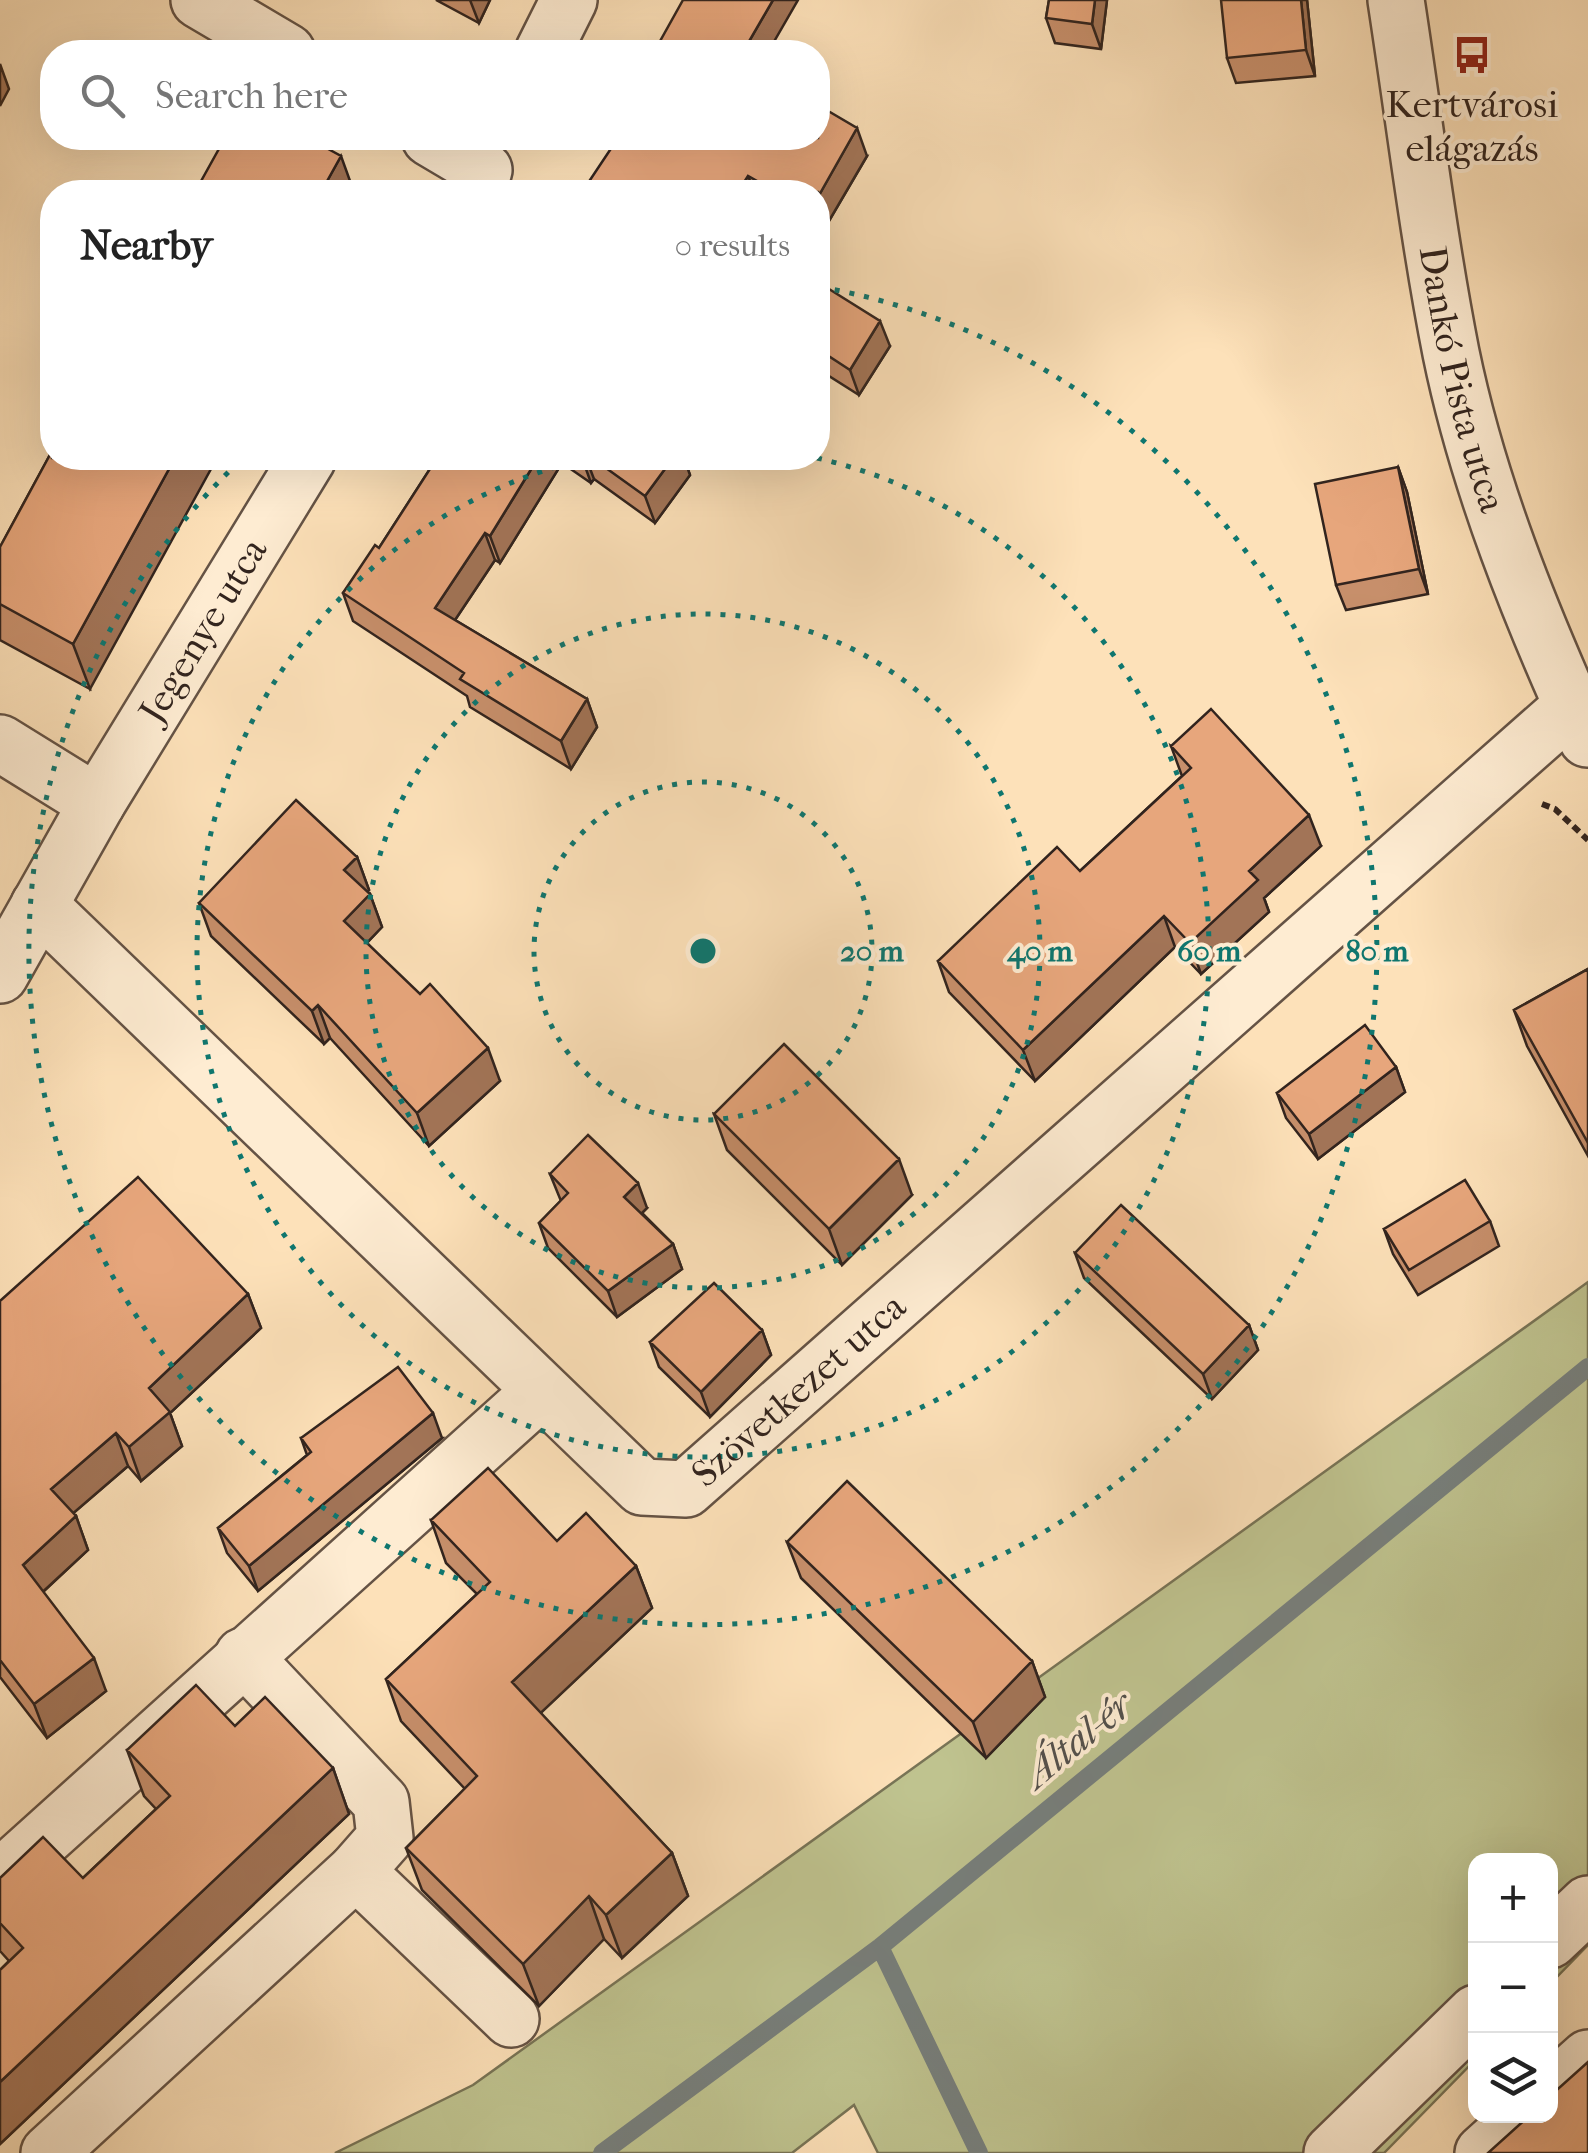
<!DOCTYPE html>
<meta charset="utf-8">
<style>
:root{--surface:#fff;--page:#f2f2f2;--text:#222;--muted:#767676;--line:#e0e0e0}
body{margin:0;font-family:"IM FELL French Canon",serif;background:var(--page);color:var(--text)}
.controls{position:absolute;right:30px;bottom:30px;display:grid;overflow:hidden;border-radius:20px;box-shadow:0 10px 40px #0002}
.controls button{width:90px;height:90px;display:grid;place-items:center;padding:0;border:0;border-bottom:2px solid var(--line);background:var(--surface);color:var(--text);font:50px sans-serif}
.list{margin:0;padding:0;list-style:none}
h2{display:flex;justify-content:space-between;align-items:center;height:130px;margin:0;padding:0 40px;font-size:42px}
h2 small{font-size:32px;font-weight:400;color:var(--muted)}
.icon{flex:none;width:55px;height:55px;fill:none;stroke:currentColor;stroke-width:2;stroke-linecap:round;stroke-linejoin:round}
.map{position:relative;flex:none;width:1588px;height:2153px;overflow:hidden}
.search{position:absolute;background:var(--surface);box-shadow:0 10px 40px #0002;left:40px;top:40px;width:790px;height:110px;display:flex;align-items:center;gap:25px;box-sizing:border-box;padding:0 35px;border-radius:40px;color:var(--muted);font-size:38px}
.panel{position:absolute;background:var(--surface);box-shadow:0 10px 40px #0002;left:40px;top:180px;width:790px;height:290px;border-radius:40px}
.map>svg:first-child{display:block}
</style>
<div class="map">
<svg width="1588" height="2153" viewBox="0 0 1588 2153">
<rect width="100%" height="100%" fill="#fde1b9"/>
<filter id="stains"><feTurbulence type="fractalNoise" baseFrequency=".002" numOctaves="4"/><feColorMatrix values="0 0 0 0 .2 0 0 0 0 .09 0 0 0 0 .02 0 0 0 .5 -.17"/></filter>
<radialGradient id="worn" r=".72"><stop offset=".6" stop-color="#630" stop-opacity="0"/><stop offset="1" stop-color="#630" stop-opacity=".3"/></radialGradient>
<path fill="#bfc38f" stroke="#787456" stroke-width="2.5" d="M1588 1282V1945L1551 1983 1550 1860H1476L1475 2060 1384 2153H878L854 2105 792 2153H335L473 2085Z"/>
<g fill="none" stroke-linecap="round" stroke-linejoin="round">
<path stroke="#777f7c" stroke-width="18" d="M880 1947 979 2153
M602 2153 880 1947 1588 1367"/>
<g stroke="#655345" stroke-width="60">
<g id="minor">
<path d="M199 0 287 52"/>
<path id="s1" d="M1396 0C1414 117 1428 236 1451 353 1478 485 1531 616 1587 739"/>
<path d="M543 52 569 0"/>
<path d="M430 138 484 170"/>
<path d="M0 743 97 803"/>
<path id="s2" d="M39 905 642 1487 686 1489 1572 706"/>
<path id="s3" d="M0 975 97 803 308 458"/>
<path d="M356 1871 511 2019"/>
<path d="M0 1878 540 1392"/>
<path d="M1550 1940 1588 1904"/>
<path d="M1550 2092 1588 2058"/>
<path d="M49 2153 356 1871 385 1838 381 1802 243 1656"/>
<path d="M1332 2153 1476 2013"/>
<path d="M1483 2153 1524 2116"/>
</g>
</g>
<path stroke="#32241e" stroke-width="6" stroke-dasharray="8 5" stroke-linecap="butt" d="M1542 804 1555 809 1588 840"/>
<use href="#minor" stroke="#feecd2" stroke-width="55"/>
</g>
<path fill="#c78f6b" stroke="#32241e" stroke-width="2.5" d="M436 0H490L479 23Z
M1049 0H1107L1101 49 1055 43 1046 18Z
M1307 0 1315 76 1236 83 1227 58Z
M867 156 819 238 818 237V192H582Z
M818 290 890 346 859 395 818 369Z
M52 451 90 689 0 640V547Z
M437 458H684L690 475 655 523 594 479 591 483 562 463 500 563 495 560 455 620 587 699 597 727 571 769 470 707 467 696 353 621 343 593 379 548Z
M1398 467 1407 492 1428 594 1346 610 1336 585Z
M1171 746 1321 846 1264 898 1269 912 1201 974 1175 947 1035 1081 949 992 938 961 1080 871 1182 776Z
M357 857 369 890 367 892 370 894 382 927 367 943 500 1081 429 1146 330 1038 324 1044 211 936 199 903Z
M1588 969V1156L1527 1046 1514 1010Z
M1396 1067 1405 1092 1318 1159 1286 1118 1277 1093Z
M714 1114 912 1195 842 1265 727 1150Z
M550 1174 647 1208 642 1213 673 1244 682 1269 617 1317 548 1248 539 1223 561 1201Z
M1490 1221 1499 1246 1418 1295 1393 1254 1384 1229Z
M1075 1253 1249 1325 1258 1350 1212 1399 1084 1278Z
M248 1294 261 1328 170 1413 182 1446 141 1481 128 1466 73 1513 76 1516 88 1550 43 1592 106 1691 47 1738 0 1677V1301Z
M762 1330 771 1355 710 1417 659 1367 650 1342Z
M301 1438H442L258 1591 227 1553 218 1528 307 1455Z
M431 1520 557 1541 636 1566 652 1608 540 1713 672 1853 688 1896 622 1958 604 1939 539 2006 422 1890 406 1848 465 1789 401 1721 386 1679 477 1594 446 1563Z
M787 1542 1032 1661 1045 1697 986 1758 801 1578Z
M235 1726 333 1768 349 1814 0 2144V1970L9 1961 0 1951V1878H83L156 1809 144 1796 127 1750Z"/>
<path fill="#a27457" stroke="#32241e" stroke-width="2.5" d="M470 0H490L479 23Z
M773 0H798L768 52H745L744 50Z
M1095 0H1107L1101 49 1092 24Z
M1301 0H1307L1315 76 1306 50Z
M0 64 9 89 0 106Z
M857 128 867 156 819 238 818 233V197Z
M341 156 354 192H321Z
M748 176 755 192H738Z
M880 321 890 346 859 395 850 370Z
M175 458H217L90 689 73 644Z
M538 458H560L562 463 500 563 490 536Z
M582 458H586L594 479 591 483Z
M673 458H684L690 475 655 523 645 496Z
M1398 467 1407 492 1428 594 1419 569Z
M485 533 495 560 445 635 435 608Z
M587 699 597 727 571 769 561 741Z
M1309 815 1321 846 1264 898 1269 912 1201 974 1190 943 1249 871Z
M357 857 369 890 356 903 344 870Z
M370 894 382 927 356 954 344 921Z
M1164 916 1175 947 1035 1081 1023 1050Z
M318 1005 330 1038 324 1044 312 1011Z
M488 1048 500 1081 429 1146 417 1113Z
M1396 1067 1405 1092 1318 1159 1309 1134Z
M899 1159 912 1195 842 1265 829 1229Z
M638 1183 647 1208 633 1222 624 1197Z
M673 1244 682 1269 617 1317 608 1291Z
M248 1294 261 1328 170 1413 182 1446 141 1481 129 1447 149 1388Z
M1249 1325 1258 1350 1212 1399 1203 1374Z
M762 1330 771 1355 710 1417 701 1392Z
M433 1413 442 1438 258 1591 249 1566Z
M116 1433 128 1466 63 1522 51 1489Z
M76 1516 88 1550 35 1599 23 1565Z
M636 1566 652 1608 528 1725 512 1682Z
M94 1658 106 1691 47 1738 34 1704Z
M1032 1661 1045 1697 986 1758 973 1722Z
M333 1768 349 1814 0 2144V2082Z
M672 1853 688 1896 622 1958 606 1915Z
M589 1896 604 1939 539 2006 523 1964Z"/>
<path fill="#e7a67c" stroke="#32241e" stroke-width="2.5" d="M683 0H773L744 50 748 52H654Z
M1049 0H1095L1092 24 1046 18Z
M1221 0H1301L1306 50 1227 58Z
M818 105 857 128 818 197V192H777L748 176 738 192H582L618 138H818Z
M225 138H308L341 156 321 192H195Z
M821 284 880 321 850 370 818 349V290Z
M52 451V458H175L73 644 0 604V547Z
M437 458H538L490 536 485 533 435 608 587 699 561 741 460 679 464 673 343 593 375 545 379 548Z
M592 458H673L645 496Z
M1398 467 1419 569 1336 585 1315 484Z
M1211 709 1309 815 1249 871 1258 880 1190 943 1164 916 1023 1050 938 961 1057 847 1080 871 1191 768 1171 746Z
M296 800 357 857 344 870 370 894 344 921 420 994 430 984 488 1048 417 1113 318 1005 312 1011 199 903Z
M1588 969V1143L1514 1010Z
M1365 1025 1396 1067 1309 1134 1277 1093Z
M784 1044 899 1159 829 1229 714 1114Z
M588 1135 638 1183 624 1197 673 1244 608 1291 539 1223 568 1193 550 1174Z
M138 1177 248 1294 149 1388 170 1412 129 1447 116 1433 51 1489 76 1516 23 1565 94 1658 34 1704 0 1660V1301Z
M1465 1180 1490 1221 1409 1270 1384 1229Z
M1121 1205 1249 1325 1203 1374 1075 1253Z
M714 1283 762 1330 701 1392 650 1342Z
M398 1367 433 1413 249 1566 218 1528 311 1452 301 1438Z
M488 1468 557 1541 586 1513 636 1566 512 1682 672 1853 606 1915 589 1896 523 1964 406 1848 477 1776 386 1679 490 1582 431 1520Z
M847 1481 1032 1661 973 1722 787 1542Z
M196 1685 235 1726 265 1697 333 1768 0 2082V1970L23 1948 0 1923V1878L43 1837 83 1878 170 1796 127 1750Z
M1588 2062V2153H1488L1529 2116H1550V2096Z"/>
<g fill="none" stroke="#0f766e" stroke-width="5" stroke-dasharray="5 10">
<circle cx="703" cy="951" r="169"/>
<circle cx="703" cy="951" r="337"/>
<path d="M817 458A506 506 0 1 1 589 458"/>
<path d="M820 287A674 674 0 1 1 243 458"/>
</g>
<defs>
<g id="bus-bare" transform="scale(3)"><path d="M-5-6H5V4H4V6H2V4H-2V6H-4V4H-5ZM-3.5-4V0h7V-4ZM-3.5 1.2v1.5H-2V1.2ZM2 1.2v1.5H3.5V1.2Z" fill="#8f2418" stroke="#feecd2" stroke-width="2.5" paint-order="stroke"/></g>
</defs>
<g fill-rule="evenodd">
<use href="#bus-bare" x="1472" y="55"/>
</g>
<g text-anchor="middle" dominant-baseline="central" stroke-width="8" stroke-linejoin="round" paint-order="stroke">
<g font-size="38" fill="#32241e" stroke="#feecd2">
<text x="1472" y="104">Kertvárosi<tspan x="1472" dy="44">elágazás</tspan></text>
</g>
<g font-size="38" fill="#32241e" stroke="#feecd2">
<text stroke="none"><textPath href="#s1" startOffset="385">Dankó Pista utca</textPath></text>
<text stroke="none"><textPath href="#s3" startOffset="400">Jegenye utca</textPath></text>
<text stroke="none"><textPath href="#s2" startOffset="1032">Szövetkezet utca</textPath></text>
</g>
<g font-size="40" font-style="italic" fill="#54514d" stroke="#feecd2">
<text transform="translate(1078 1739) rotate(-39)">Által-ér</text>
</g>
</g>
<circle cx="703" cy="951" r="15" fill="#0f766e" stroke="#feecd2" stroke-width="5"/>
<g font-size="30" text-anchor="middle" font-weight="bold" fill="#0f766e" stroke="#feecd2" stroke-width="8" stroke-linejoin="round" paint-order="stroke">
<text x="872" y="961">20 m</text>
<text x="1040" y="961">40 m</text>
<text x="1209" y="961">60 m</text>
<text x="1377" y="961">80 m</text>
</g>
<rect width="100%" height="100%" filter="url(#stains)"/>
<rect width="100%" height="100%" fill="url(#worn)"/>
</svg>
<div class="controls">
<button>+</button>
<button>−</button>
<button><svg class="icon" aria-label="layers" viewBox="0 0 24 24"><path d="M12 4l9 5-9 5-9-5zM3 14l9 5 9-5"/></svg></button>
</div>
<div class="search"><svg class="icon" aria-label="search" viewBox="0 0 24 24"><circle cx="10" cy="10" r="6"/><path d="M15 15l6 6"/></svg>Search here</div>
<section class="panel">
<h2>Nearby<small>0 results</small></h2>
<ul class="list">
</ul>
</section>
</div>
